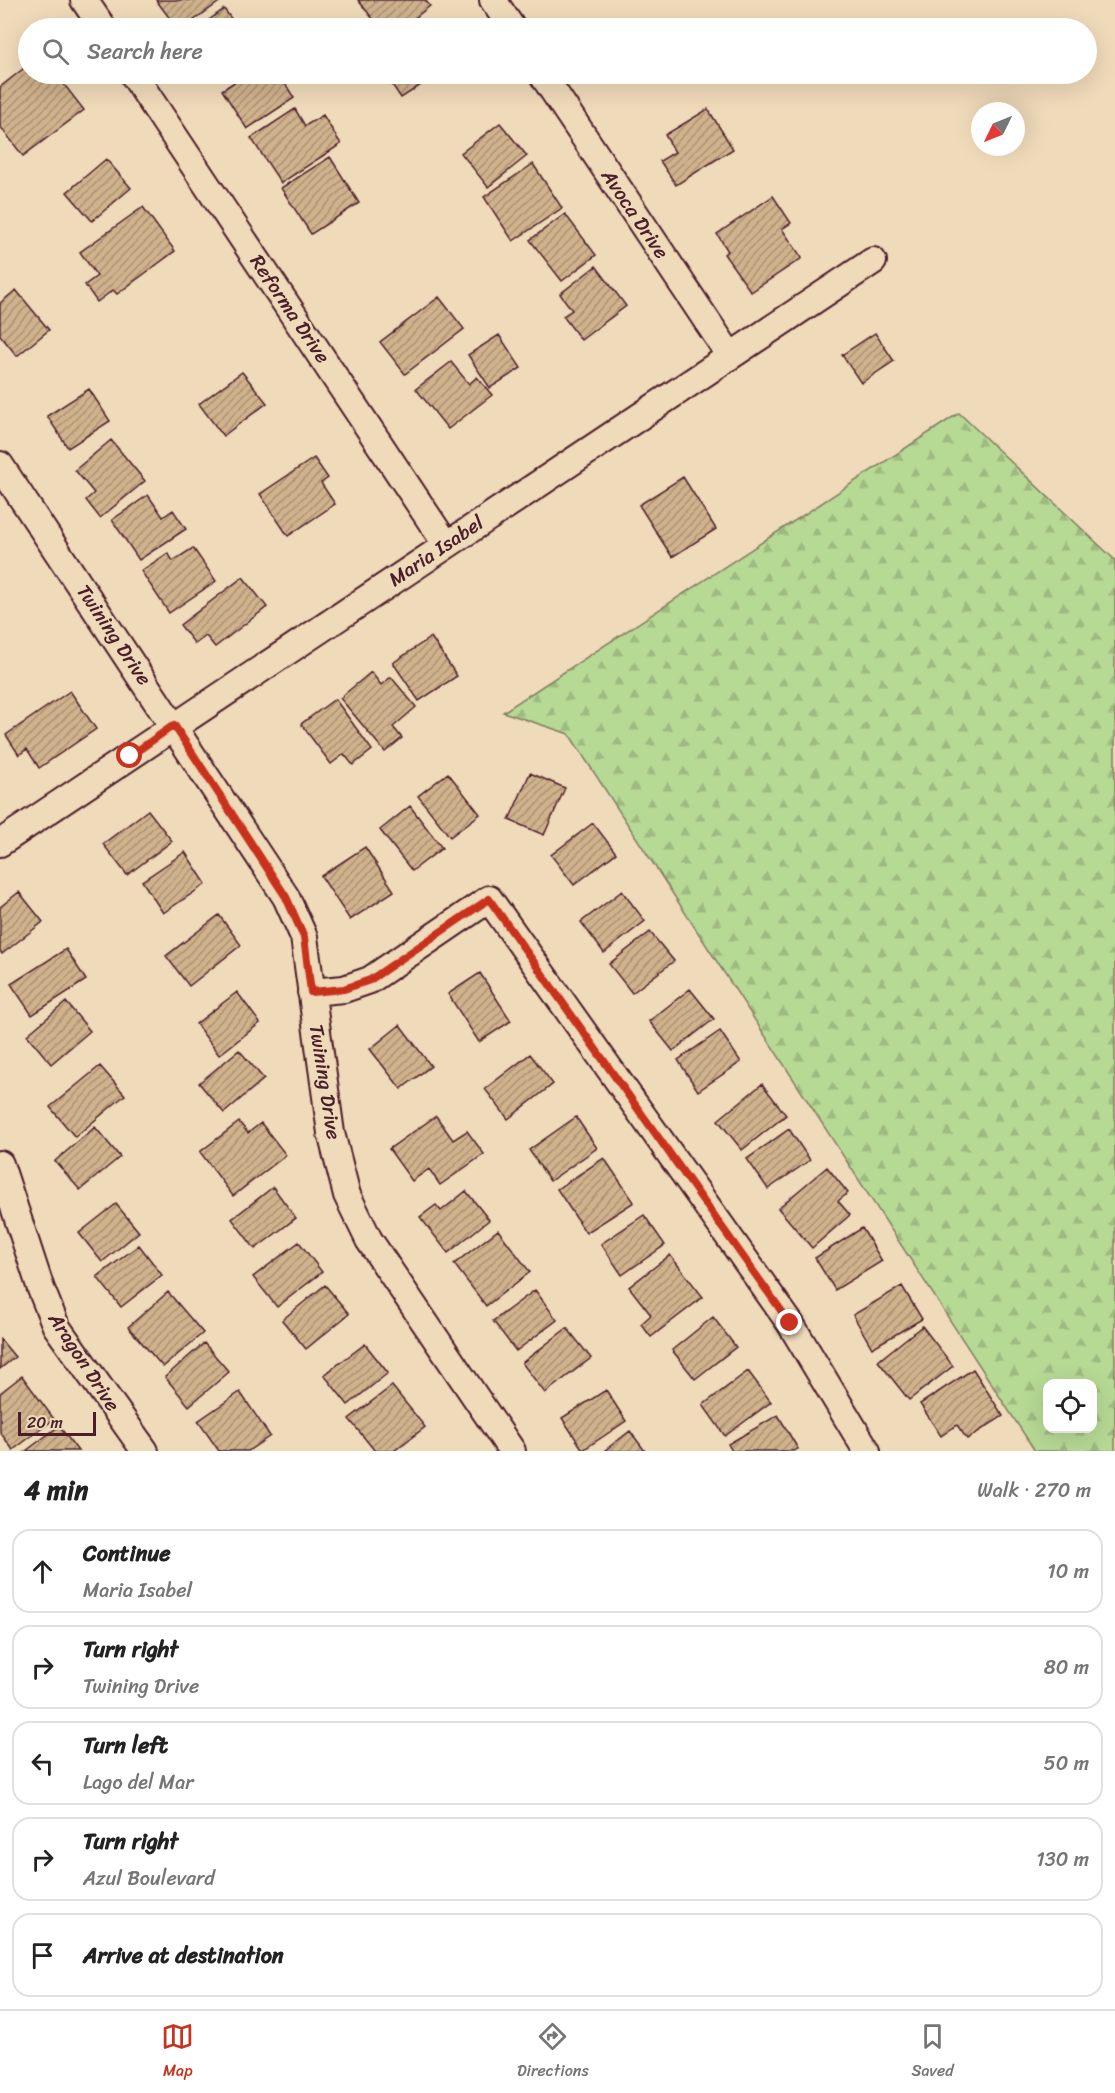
<!DOCTYPE html>
<meta charset="utf-8">
<style>
:root{--surface:#fff;--page:#f6f6f6;--text:#222;--muted:#767676;--line:#e0e0e0;--accent:#c8321e}
body{margin:0;font-family:Sriracha,sans-serif;background:var(--page);color:var(--text)}
.controls{position:absolute;right:18px;bottom:18px;display:grid;overflow:hidden;border-radius:12px;box-shadow:0 6px 24px #0002}
.controls button{width:54px;height:54px;display:grid;place-items:center;padding:0;border:0;border-bottom:2px solid var(--line);background:var(--surface);color:var(--text);font:30px sans-serif}
.compass{position:absolute;left:971px;top:102px;width:54px;height:54px;border-radius:50%;background:var(--surface);box-shadow:0 6px 24px #0002;rotate:227deg}
.scale{position:absolute;left:18px;bottom:15px;width:78px;box-sizing:border-box;padding-left:6px;border:3px solid #4a1f2b;border-top:0;font-size:16px;line-height:21px;white-space:nowrap;color:#4a1f2b;-webkit-text-stroke:4px #efdab9;paint-order:stroke}
.stop{position:absolute;width:18px;height:18px;margin:-14px;border:4px solid #c8321e;border-radius:50%;background:#fff}
.stop.end{background:#c8321e;border-color:#fff;box-shadow:0 2px 6px #0008}
.list{margin:0;padding:0;list-style:none}
h2{display:flex;justify-content:space-between;align-items:center;height:78px;margin:0;padding:0 24px;font-size:26px}
h2 small{font-size:20px;font-weight:400;color:var(--muted)}
.list li{display:grid;grid-template-columns:39px 1fr auto;gap:18px;align-items:center;box-sizing:border-box;height:84px;margin:0 12px 12px;padding:0 12px;border:2px solid var(--line);border-radius:18px}
.list b{display:block;font-size:22px;white-space:nowrap}
.list p{margin:0;font-size:20px;white-space:nowrap;color:var(--muted)}
.list em{font-size:20px;font-style:normal;color:var(--muted)}
.icon{flex:none;width:33px;height:33px;fill:none;stroke:currentColor;stroke-width:2;stroke-linecap:round;stroke-linejoin:round}
.map{position:relative;flex:none;width:1115px;height:1451px;overflow:hidden}
.search{position:absolute;background:var(--surface);box-shadow:0 6px 24px #0002;left:18px;right:18px;top:18px;height:66px;display:flex;align-items:center;gap:15px;box-sizing:border-box;padding:0 21px;border-radius:33px;color:var(--muted);font-size:22px}
.sheet{height:558px;background:var(--surface)}
nav{display:flex;justify-content:space-around;align-items:center;box-sizing:border-box;height:84px;border-top:2px solid var(--line);background:var(--surface);font-size:16px;color:var(--muted)}
nav a{display:grid;justify-items:center;gap:3px}
nav .on{color:var(--accent)}
.map>svg:first-child{display:block}
</style>
<div class="map">
<svg width="1115" height="1451" viewBox="0 0 1115 1451">
<defs>
<pattern id="forest-firs" width="22" height="20" patternUnits="userSpaceOnUse" patternTransform="scale(1.5)"><rect width="22" height="20" fill="#b6d994"/><path d="M5 1l3.5 6h-7zM16 11l3.5 6h-7z" fill="#9eba80"/></pattern>
<pattern id="building-hatch" width="6" height="6" patternUnits="userSpaceOnUse" patternTransform="scale(1.5)"><rect width="6" height="6" fill="#d0b38d"/><path d="M-1 1l2-2M0 6l6-6M5 7l2-2" fill="none" stroke="#ab9173"/></pattern>
</defs>
<rect width="100%" height="100%" fill="#efdab9"/>
<filter id="ink" filterUnits="userSpaceOnUse"><feTurbulence type="fractalNoise" baseFrequency=".0167" numOctaves="2"/><feDisplacementMap in="SourceGraphic" scale="12" xChannelSelector="R" yChannelSelector="G"/><feConvolveMatrix kernelMatrix="1 2 1 2 8 2 1 2 1" color-interpolation-filters="sRGB"/></filter>
<g filter="url(#ink)">
<path fill="url(#forest-firs)" stroke="#807c60" stroke-width="1.5" fill-rule="evenodd" d="M959 413 1115 560V1451H1035L569 734 503 712ZM1048 1384H1092V1428H1048Z"/>
<path fill="url(#building-hatch)" stroke="#4a1f2b" stroke-width="1.5" d="M156 0H222L183 28H177Z
M358 0H425L430 6 402 28H380Z
M224 9 238 28H198Z
M28 65V74H56L84 110 23 156 0 126V87Z
M247 74H269L276 84 283 80 294 98 247 129 222 90Z
M385 74H438L401 98Z
M295 109 305 126 323 115 341 144 281 183 251 138Z
M708 109 733 149 676 185 660 161 675 152 665 135Z
M500 123 527 156 488 187 461 153Z
M330 157 359 203 311 234 281 188Z
M106 159 131 188 92 221 67 192Z
M533 164 562 208 513 241 484 197Z
M773 196 791 223 782 229 802 258 751 292 724 254 728 251 717 234Z
M143 207 175 251 117 294 113 290 97 302 85 285 97 276 80 252Z
M565 214 596 255 562 281 530 240Z
M596 266 626 306 581 340 563 316 572 310 560 294Z
M16 290 49 330 17 356 0 335V303Z
M439 297 464 329 405 374 380 342Z
M875 333 894 361 861 383 842 355Z
M499 335 521 368 490 388 468 355Z
M451 362 469 384 477 377 492 395 448 429 416 389Z
M242 372 267 403 223 436 199 404Z
M89 389 110 421 68 448 47 416Z
M111 440 145 481 100 518 86 500 94 493 75 470Z
M314 458 328 478 321 483 335 504 288 536 260 494Z
M683 477 716 529 672 557 639 505Z
M148 495 163 517 173 510 186 529 139 560 112 520Z
M193 548 216 581 169 613 141 571 168 553 173 561Z
M243 577 267 607 215 647 206 636 195 644 180 625Z
M431 637 457 676 419 701 393 663Z
M371 672 381 685 391 677 416 707 393 727 402 738 385 752 340 698Z
M70 691 96 729 39 768 27 749 19 755 6 735Z
M335 699 372 750 353 765 344 754 331 764 301 724Z
M448 773 480 814 450 837 418 796Z
M530 773 565 788 544 835 509 820Z
M410 806 442 848 412 871 380 830Z
M148 810 172 841 127 875 103 844Z
M593 823 616 853 574 885 551 855Z
M365 847 394 891 350 920 321 876Z
M185 852 206 884 163 913 142 881Z
M622 891 645 921 604 953 581 922Z
M19 892 43 922 2 954 0 951V907Z
M219 915 241 945 189 986 166 956Z
M650 932 674 961 632 993 609 964Z
M66 949 86 980 32 1015 11 984Z
M480 973 511 1021 479 1042 448 994Z
M690 989 714 1019 673 1051 649 1021Z
M237 992 260 1023 219 1055 196 1024Z
M66 1002 90 1031 51 1064 27 1035Z
M400 1025 431 1066 401 1089 370 1049Z
M720 1031 741 1062 698 1091 678 1060Z
M239 1050 264 1079 224 1113 199 1083Z
M530 1054 553 1084 508 1119 485 1089Z
M100 1066 125 1095 75 1137 50 1107Z
M762 1084 786 1115 742 1150 718 1120Z
M436 1116 453 1140 467 1131 484 1154 440 1185 429 1169 412 1181 389 1149Z
M576 1117 597 1148 550 1181 529 1150Z
M239 1122 248 1133 261 1123 286 1155 233 1196 200 1152Z
M95 1127 120 1157 80 1190 55 1161Z
M789 1129 810 1160 768 1189 747 1159Z
M604 1158 634 1202 586 1233 557 1189Z
M827 1167 848 1193 838 1201 850 1215 812 1248 778 1208Z
M273 1187 296 1218 255 1249 232 1219Z
M466 1191 489 1220 448 1253 420 1217 436 1205 441 1211Z
M116 1204 139 1232 102 1262 79 1233Z
M644 1215 665 1245 622 1275 601 1244Z
M862 1228 882 1261 835 1290 815 1258Z
M498 1230 530 1272 486 1306 454 1264Z
M299 1242 322 1272 277 1307 253 1277Z
M139 1245 162 1275 121 1307 97 1277Z
M670 1255 703 1297 651 1337 641 1324 651 1315 629 1287Z
M325 1285 349 1314 306 1349 282 1320Z
M902 1286 922 1319 872 1348 853 1315Z
M535 1290 557 1320 516 1351 493 1321Z
M168 1292 203 1333 163 1367 128 1327Z
M713 1317 736 1347 695 1379 672 1350Z
M922 1326 953 1366 909 1400 878 1361Z
M567 1328 591 1358 545 1393 522 1363Z
M0 1339 15 1357 0 1369Z
M204 1343 229 1372 189 1406 165 1377Z
M365 1344 388 1373 348 1405 324 1375Z
M973 1369 1003 1416 967 1439 957 1425 941 1436 920 1404Z
M748 1371 771 1402 725 1436 703 1405Z
M22 1376 54 1419 13 1450 0 1432V1393Z
M392 1386 425 1427 394 1451H375L349 1419Z
M606 1390 626 1421 583 1450 562 1418Z
M240 1392 270 1436 248 1451H219L198 1421Z
M778 1415 798 1449 793 1451H732L728 1444Z
M59 1426 78 1451H26Z
M630 1431 645 1451H604Z"/>
<g fill="none" stroke-linecap="round" stroke-linejoin="round">
<g stroke="#4a1f2b" stroke-width="30">
<path id="street" d="M84 0 103 28
M493 0 512 28
M133 74 446 544
M542 74 729 354
M0 465 286 897 304 937 331 1133 347 1195 369 1240 512 1451
M0 843 873 261
M311 992 344 989 370 980 489 899 790 1323 867 1451
M0 1164 41 1289 56 1326 145 1451"/>
</g>
<use href="#street" stroke="#efdab9" stroke-width="26"/>
</g>
</g>
<g fill="none" stroke-linecap="round" stroke-linejoin="round" filter="url(#ink)">
<path stroke="#c8321e" stroke-width="8" d="M130 756 174 725 286 897 304 937 311 992 344 989 370 980 489 899 790 1323"/>
</g>
<g text-anchor="middle" dominant-baseline="central" stroke-width="5" stroke-linejoin="round" paint-order="stroke">
<g font-size="20" fill="#4a1f2b" stroke="#efdab9">
<text transform="translate(635 214) rotate(56)">Avoca Drive</text>
<text transform="translate(290 309) rotate(56)">Reforma Drive</text>
<text transform="translate(436 551) rotate(-34)">Maria Isabel</text>
<text transform="translate(114 635) rotate(56)">Twining Drive</text>
<text transform="translate(325 1082) rotate(81)">Twining Drive</text>
<text transform="translate(84 1362) rotate(57)">Aragon Drive</text>
</g>
</g>
</svg>
<div class="controls">
<button><svg class="icon" aria-label="locate" viewBox="0 0 24 24"><circle cx="12" cy="12" r="6"/><path d="M12 2v4M12 18v4M2 12h4M18 12h4"/></svg></button>
</div>
<svg class="compass" viewBox="-18 -18 36 36"><path d="M0-13l5 13h-10z" fill="#e53935"/><path d="M0 13l5-13h-10z" fill="#767676"/></svg>
<div class="scale">20 m</div>
<div class="stop" style="left:130px;top:756px"></div>
<div class="stop end" style="left:790px;top:1323px"></div>
<div class="search"><svg class="icon" aria-label="search" viewBox="0 0 24 24"><circle cx="10" cy="10" r="6"/><path d="M15 15l6 6"/></svg>Search here</div>
</div>
<section class="sheet">
<h2>4 min<small>Walk · 270 m</small></h2>
<ul class="list">
<li><svg class="icon" aria-label="ahead" viewBox="0 0 24 24"><path d="M12 20V5M6 11l6-6 6 6"/></svg><div><b>Continue</b><p>Maria Isabel</p></div><em>10 m</em></li>
<li><svg class="icon" aria-label="right" viewBox="0 0 24 24"><path d="M7 20v-9h11M14 6l5 5-5 5"/></svg><div><b>Turn right</b><p>Twining Drive</p></div><em>80 m</em></li>
<li><svg class="icon" aria-label="left" viewBox="0 0 24 24"><path d="M17 20v-9H6M10 6l-5 5 5 5"/></svg><div><b>Turn left</b><p>Lago del Mar</p></div><em>50 m</em></li>
<li><svg class="icon" aria-label="right" viewBox="0 0 24 24"><path d="M7 20v-9h11M14 6l5 5-5 5"/></svg><div><b>Turn right</b><p>Azul Boulevard</p></div><em>130 m</em></li>
<li><svg class="icon" aria-label="arrive" viewBox="0 0 24 24"><path d="M6 21V4h12l-3 4 3 4H6"/></svg><div><b>Arrive at destination</b></div></li>
</ul>
</section>
<nav>
<a class="on"><svg class="icon" aria-label="map" viewBox="0 0 24 24"><path d="M3 6l6-2 6 2 6-2v14l-6 2-6-2-6 2zM9 4v14M15 6v14"/></svg>Map</a>
<a><svg class="icon" aria-label="directions" viewBox="0 0 24 24"><path d="M12 3l9 9-9 9-9-9zM9 14v-3h6M13 9l2 2-2 2"/></svg>Directions</a>
<a><svg class="icon" aria-label="saved" viewBox="0 0 24 24"><path d="M7 4h10v16l-5-4-5 4z"/></svg>Saved</a>
</nav>
